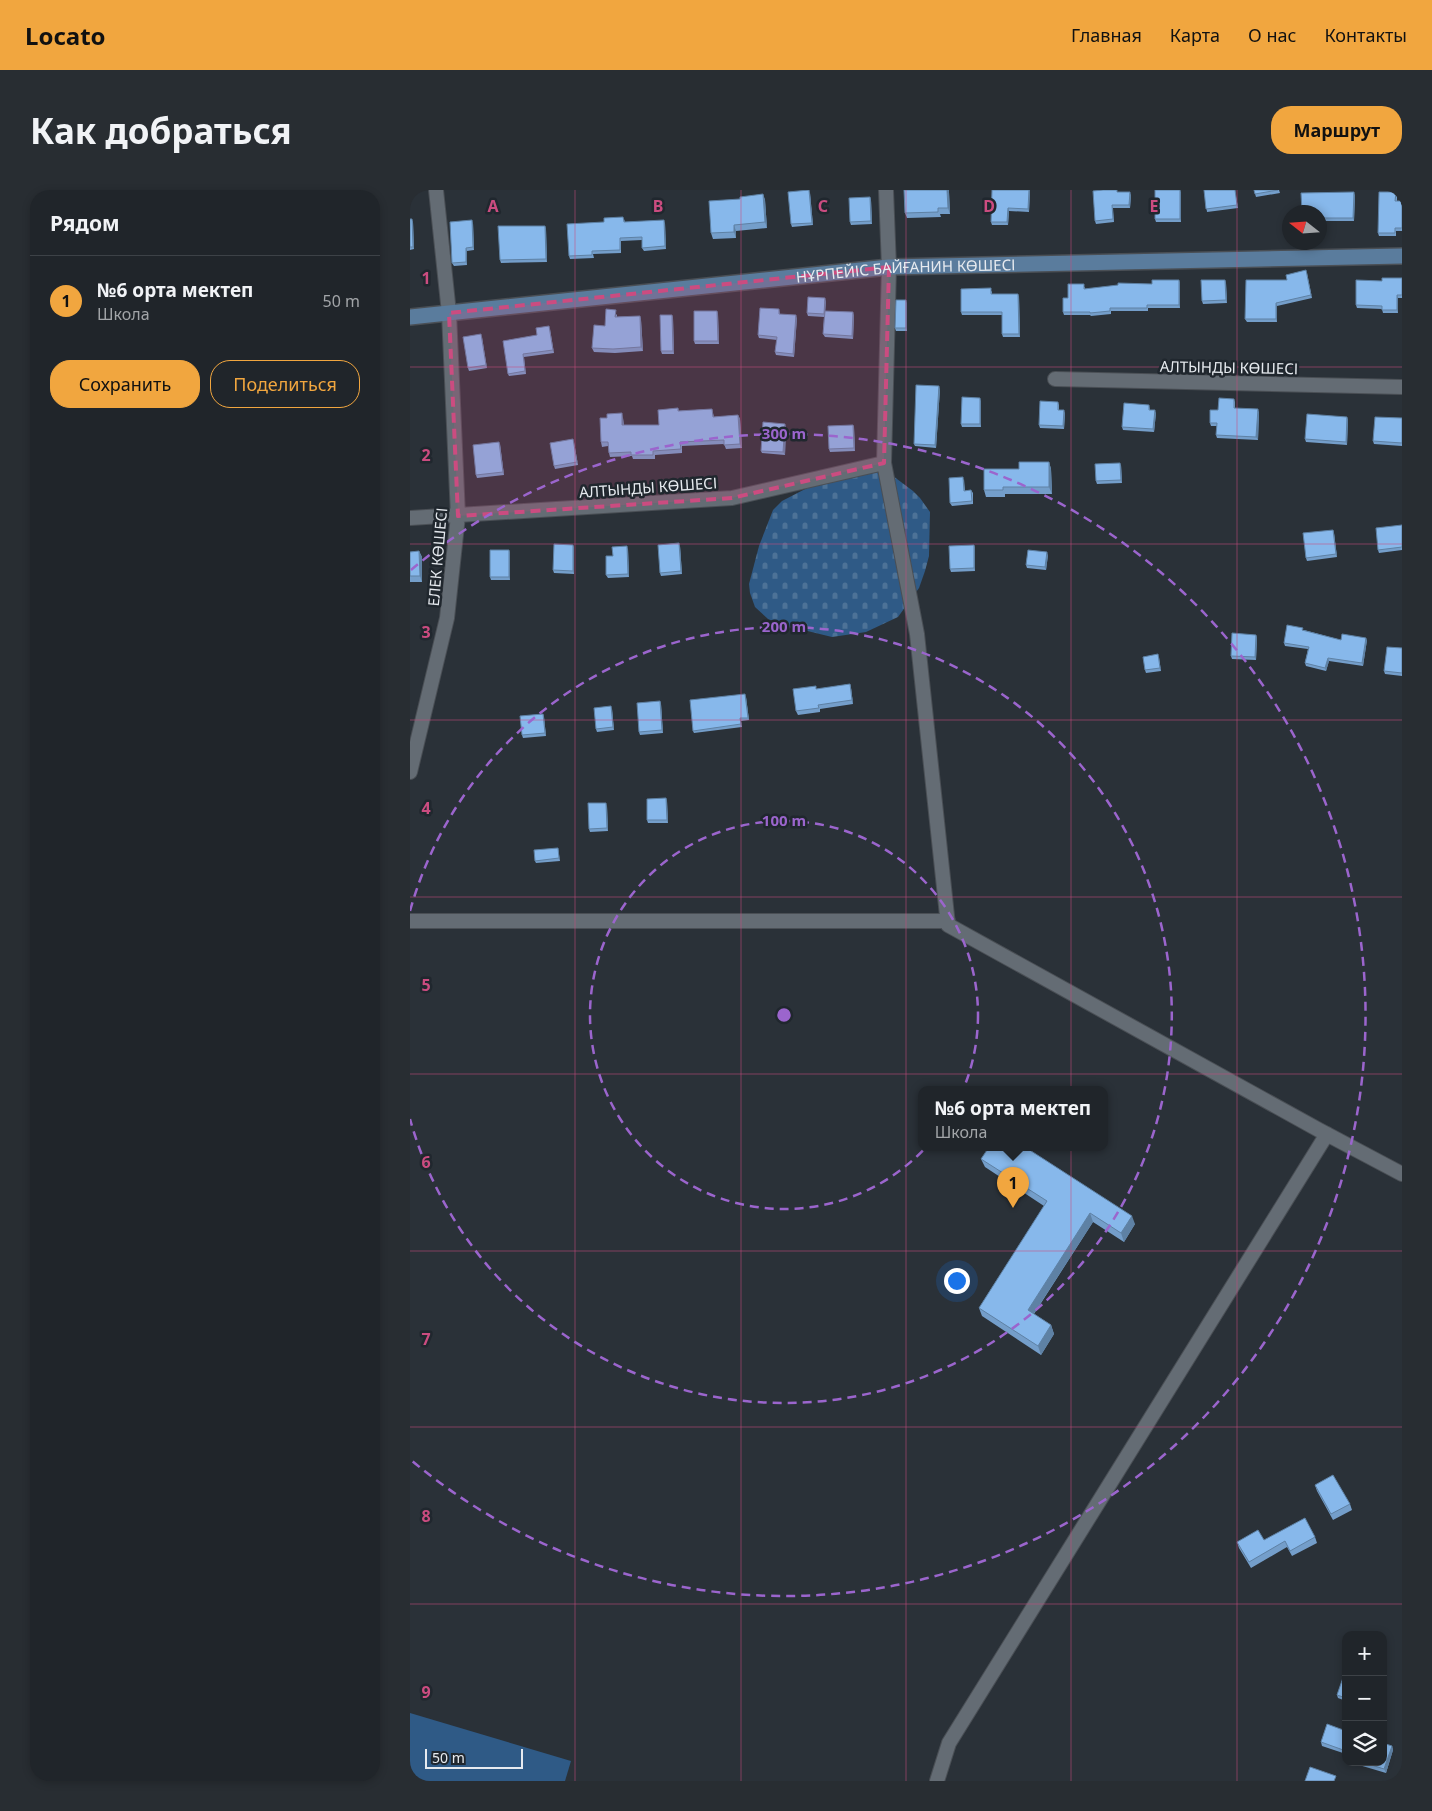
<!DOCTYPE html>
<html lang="ru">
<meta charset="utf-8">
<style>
:root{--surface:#20252a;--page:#282d32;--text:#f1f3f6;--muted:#a2a5a8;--line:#3d4247;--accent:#f1a63f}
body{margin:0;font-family:"Noto Sans",sans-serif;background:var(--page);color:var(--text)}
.controls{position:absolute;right:15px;bottom:15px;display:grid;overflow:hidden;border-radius:10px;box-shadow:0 2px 8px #0003}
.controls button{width:45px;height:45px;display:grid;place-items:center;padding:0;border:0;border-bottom:1px solid var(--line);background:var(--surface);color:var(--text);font:25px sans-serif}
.compass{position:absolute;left:872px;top:15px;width:45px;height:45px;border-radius:50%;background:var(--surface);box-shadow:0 2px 8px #0003;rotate:287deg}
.scale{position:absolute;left:15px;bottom:12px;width:98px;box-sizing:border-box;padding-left:5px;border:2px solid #e6eaef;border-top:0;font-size:14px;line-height:18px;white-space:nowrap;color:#e6eaef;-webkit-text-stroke:4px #20272e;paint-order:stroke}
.you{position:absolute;left:546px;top:1090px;width:18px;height:18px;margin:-12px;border:4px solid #fff;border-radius:50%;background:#1a73e8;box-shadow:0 0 0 8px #1a73e833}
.badge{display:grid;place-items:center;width:32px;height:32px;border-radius:50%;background:var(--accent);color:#111;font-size:16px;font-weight:700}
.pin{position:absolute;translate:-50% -41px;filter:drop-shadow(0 1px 2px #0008)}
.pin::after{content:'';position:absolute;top:26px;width:18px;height:15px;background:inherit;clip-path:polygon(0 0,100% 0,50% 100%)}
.popup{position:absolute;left:508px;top:896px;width:190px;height:65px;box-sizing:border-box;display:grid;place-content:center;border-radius:10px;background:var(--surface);filter:drop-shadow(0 1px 4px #0005);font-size:16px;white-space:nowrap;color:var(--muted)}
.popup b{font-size:19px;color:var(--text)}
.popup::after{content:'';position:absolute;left:50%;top:100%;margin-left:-10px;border:10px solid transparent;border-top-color:var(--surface)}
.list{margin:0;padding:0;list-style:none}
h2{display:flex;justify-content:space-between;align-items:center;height:65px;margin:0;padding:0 20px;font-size:21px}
h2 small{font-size:16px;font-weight:400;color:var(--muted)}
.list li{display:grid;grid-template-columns:32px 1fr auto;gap:15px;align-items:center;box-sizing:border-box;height:90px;padding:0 20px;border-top:1px solid var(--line)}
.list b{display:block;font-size:19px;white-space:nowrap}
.list p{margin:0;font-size:16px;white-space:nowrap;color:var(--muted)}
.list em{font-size:16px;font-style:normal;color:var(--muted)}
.actions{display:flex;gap:10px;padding:15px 20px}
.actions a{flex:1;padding:11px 0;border:1px solid var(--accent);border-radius:20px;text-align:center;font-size:18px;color:var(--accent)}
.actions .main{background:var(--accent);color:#111}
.icon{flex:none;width:28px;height:28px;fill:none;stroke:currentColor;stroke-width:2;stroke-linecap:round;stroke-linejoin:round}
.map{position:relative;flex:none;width:992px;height:1591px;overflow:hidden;border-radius:20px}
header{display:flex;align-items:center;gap:30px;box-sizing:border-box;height:70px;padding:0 25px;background:var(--accent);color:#111}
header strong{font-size:24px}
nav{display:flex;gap:28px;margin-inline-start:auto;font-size:18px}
.intro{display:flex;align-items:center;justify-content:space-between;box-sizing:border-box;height:120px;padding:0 30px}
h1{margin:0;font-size:35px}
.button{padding:12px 22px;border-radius:20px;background:var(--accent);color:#111;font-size:18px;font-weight:700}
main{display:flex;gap:30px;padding:0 30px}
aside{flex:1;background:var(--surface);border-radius:20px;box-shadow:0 2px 8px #0003}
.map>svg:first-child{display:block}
</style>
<header>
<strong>Locato</strong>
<nav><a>Главная</a><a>Карта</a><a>О нас</a><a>Контакты</a></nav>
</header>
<div class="intro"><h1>Как добраться</h1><a class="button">Маршрут</a></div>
<main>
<aside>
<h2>Рядом<small></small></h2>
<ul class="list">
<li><span class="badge">1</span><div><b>№6 орта мектеп</b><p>Школа</p></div><em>50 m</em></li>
</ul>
<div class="actions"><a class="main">Сохранить</a><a>Поделиться</a></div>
</aside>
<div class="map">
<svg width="992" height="1591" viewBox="0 0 992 1591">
<defs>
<pattern id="cemetery-stones" width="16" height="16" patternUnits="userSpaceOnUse" patternTransform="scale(1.25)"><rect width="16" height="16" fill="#2f5a86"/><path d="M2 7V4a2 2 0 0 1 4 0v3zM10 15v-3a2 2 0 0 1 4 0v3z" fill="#4d7297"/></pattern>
</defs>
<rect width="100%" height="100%" fill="#2a3138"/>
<path fill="url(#cemetery-stones)" d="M468 280 483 286 503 301 510 308 520 322 519 366 515 381 509 398 488 427 456 442 422 447 373 435 358 429 345 417 340 403 339 394 349 356 363 320 372 311 401 296Z"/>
<path fill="#2f5a86" d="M0 1523 161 1571 155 1591H0Z"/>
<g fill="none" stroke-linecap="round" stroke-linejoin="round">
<g stroke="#4a4f55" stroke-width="16">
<path id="street" d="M476 0 479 77 474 273 507 444 538 735 909 940 992 984
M645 189 992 197
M0 328 322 308 474 273
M0 582 37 428 48 326 39 123 26 0
M0 731H538
M527 1591 539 1553 917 944"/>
</g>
<g stroke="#4a4f55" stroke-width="18">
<g id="secondary">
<path id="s1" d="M0 127 479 77 992 66"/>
</g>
</g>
<use href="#street" stroke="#646c74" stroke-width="14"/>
<use href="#secondary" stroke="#5a7c9d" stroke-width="15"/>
</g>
<path fill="#749eca" d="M620 0 619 22 599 21 598 35H582L581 32Z
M794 0H825L828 18 797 22Z
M844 0H869L870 3 846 7Z
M539 2 540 24H530L531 27 497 28 495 23Z
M708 2 721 5 720 18H703L704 32 686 34 685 31Z
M771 2V32H746L745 29Z
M400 3 403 35 382 37 381 34Z
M353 4 355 10 357 38 326 41V48L303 49 301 43 330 9Z
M945 5 944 31H910V22Z
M987 5V11H992V41H986V46H969L968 43Z
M460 7 461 10 462 34 441 35 440 32Z
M0 29 3 32 4 59 0 60Z
M214 29 215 32 255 33 256 59 234 61 232 58V50L211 51V63L183 64 184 68 160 69 159 66 194 32Z
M63 33 64 60 57 61V75L44 76 42 73Z
M135 36 136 39 137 72 91 73 90 70Z
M897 83 902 108 867 116V132H837L835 129 877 90Z
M992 88V108H988V123H973L972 119 947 118 946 115 972 91Z
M815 90 816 93 817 113 793 114 792 111Z
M770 92V118H738V121H701V124L681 126 680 125H654L653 122 658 108 675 97V99Z
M582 101V104L609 106 610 147H593L592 144V125H552L551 122Z
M416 111 415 121 444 125 443 149 415 147 413 144 414 127 398 126 397 123Z
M497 113V141H486L485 138Z
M369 119 370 124 387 128 384 167 366 165 365 162 367 150 349 148 348 145Z
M307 121 308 124 309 154H285L284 151Z
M207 124V127L230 126 231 130 233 161 205 163 184 162 182 158 195 136Z
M262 125 263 128 264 164H252L251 161Z
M140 139 144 163 114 167 116 184 99 186 98 184 127 145Z
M72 147 77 178 59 181 58 178Z
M530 199 526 258 505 256 504 254Z
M824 209 825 212V218L849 222 848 250 807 248 806 245 807 236H801L800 233 808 220Z
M571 211V237H552L551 234Z
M648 212 649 215V220L655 223 654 239 630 238 629 235Z
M739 215 740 220 746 223 744 242 713 240 712 237Z
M268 218 269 221 302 219 304 227 328 225 330 229 332 258 316 259 314 254 272 256V263L245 265V269H223L222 266 200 267 199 263 198 256 192 257 191 252 197 228H213L214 235H249Z
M992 228V256L964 254 963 251Z
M938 229 937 255 896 252 895 249Z
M443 235 444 237 445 261 420 262 419 259Z
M376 237 375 265 352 263 351 261Z
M164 252 168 275 145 279 144 276Z
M90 254 94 285 67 288 66 285Z
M639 272 641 279 642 304H595V307H576L574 300 609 279Z
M711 275 712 293 687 294 686 291Z
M554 289 555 301 561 300 563 303V314L542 316 540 313Z
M992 335V360L969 363 968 360Z
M923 340 924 343 927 367 897 371 896 368Z
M163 355 164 358V384L144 383 143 380Z
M564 355 565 358V381L541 382 540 379Z
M270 356 272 384 251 386 250 383Z
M218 359 219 387 198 388 196 385 203 366Z
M99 360 100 363V390H81L80 387Z
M9 361 12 367V392H0V362Z
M638 365 636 380 617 378 616 375Z
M894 440 931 450H957L953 476 919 471 916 481 896 476 895 473 898 459 875 456 874 453Z
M846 445 847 448 846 470 822 469 821 466Z
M992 458V486L975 484 974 481Z
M749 467 751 481 736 483 735 480Z
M440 494 441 498 443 514 410 519V522L388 525 386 521 407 499Z
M336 507 339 530 331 531 332 537 284 543 283 541Z
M250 511 251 514 253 543 230 545 229 542Z
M202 519 204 540 187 542 186 539Z
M133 524 134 527 136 546 113 548 112 545Z
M256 608 257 611 258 633H238L237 630Z
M197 616 198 641 180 642 179 639Z
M148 658 150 671 126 673 125 671Z
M571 969 725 1034 714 1052 683 1032 624 1124 641 1135 644 1144 631 1165 572 1126 569 1118 634 1016 575 977Z
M905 1295 940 1314 942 1320 923 1330 907 1301Z
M905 1347 907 1353 882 1366 877 1357 841 1378 829 1358 827 1352Z
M936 1479V1511L928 1508 927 1505Z
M936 1541V1564L912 1556 911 1552Z
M982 1556 983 1560 976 1583 949 1575 948 1572H973Z"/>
<path fill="#5e81a4" d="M399 0 400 3 403 35 402 33Z
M537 0H539V2L540 24 538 18Z
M619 0H620L619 22 618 19Z
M770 0 771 2V32L770 29Z
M720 2 721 5 720 18 719 15Z
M944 2 945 5 944 31 943 28Z
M353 4 355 10 357 38 355 32Z
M460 7 461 10 462 34 461 31Z
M598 18 599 21 598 35 597 32Z
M2 29 3 32 4 59 3 57Z
M62 30 63 33 64 60 63 57Z
M254 30 255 33 256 59 255 56Z
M324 35 326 41V48L324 42Z
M135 36 136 39 137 72 136 69Z
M56 58 57 61V75L56 72Z
M769 90 770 92V118L769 115Z
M815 90 816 93 817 113 816 110Z
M608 104 609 106 610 147 609 144Z
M987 105 988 108V123L987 120Z
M415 108 416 111 415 127 414 124Z
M496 110 497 113V141L496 138Z
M866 113 867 116V132L866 129Z
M307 121 308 124 309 154 308 151Z
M443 122 444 125 443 149 442 146Z
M262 125 263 128 264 164 263 161Z
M386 125 387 128 384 167 383 164Z
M230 126 231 130 233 161 231 157Z
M529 196 530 199 526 258 525 255Z
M570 208 571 211V237L570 234Z
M848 219 849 222 848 250 846 247Z
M654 220 655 223 654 239 653 236Z
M745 220 746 223 744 242 743 239Z
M212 223 213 228 214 239 212 235Z
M328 225 330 229 332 258 330 254Z
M937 227 938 229 937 255 936 252Z
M375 234 376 237 375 265 373 262Z
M443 235 444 237 445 261 444 258Z
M89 252 90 254 94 285 93 282Z
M639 272 641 279 642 304 639 297Z
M710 273 711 275 712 293 711 290Z
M923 340 924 343 927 367 926 364Z
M269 353 270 356 272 384 271 381Z
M163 355 164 358V384L163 381Z
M564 355 565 358V381L564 378Z
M217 356 218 359 219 387 218 384Z
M99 360 100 363V390L99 387Z
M9 361 12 367V392L10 386Z
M637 362 638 365 636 380 635 377Z
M846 445 847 448 846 470 845 467Z
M956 448 957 450 953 476 952 473Z
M918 468 919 471 916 481 915 478Z
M440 494 441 498 443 514 442 510Z
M335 504 336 507 339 530 338 528Z
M250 511 251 514 253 543 252 540Z
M201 516 202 519 204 540 203 537Z
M133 524 134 527 136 546 135 543Z
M256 608 257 611 258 633 257 630Z
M196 613 197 616 198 641 197 638Z
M680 1023 683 1032 621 1128 618 1120Z
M722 1026 725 1034 714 1052 711 1043Z
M641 1135 644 1144 631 1165 628 1156Z
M982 1556 983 1560 976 1583 974 1579Z"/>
<path fill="#87b8eb" stroke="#5e81a4" d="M399 0 402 33 381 34 378 2Z
M494 0H537L538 18H528V22L495 23Z
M582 0H619L618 19 598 18 597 32H581Z
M693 0H707V2H720L719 15H702L703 29 685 31 683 1Z
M745 0H770V29H745Z
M794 0H825L827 15 796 19Z
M844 0H868L845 4Z
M944 2 943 28H910V22H892L891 3Z
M969 2H986L985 11H992V38H985V43H968Z
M353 4 355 32 324 35V42L301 43 299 11 330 9V7Z
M460 7 461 31 440 32 439 8Z
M213 27 214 32 254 30 255 56 232 58V47L210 48V60L182 61V65L159 66 157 34 194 32V28Z
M0 29H2L3 57H0Z
M62 30 63 57 56 58V72L42 73 40 32Z
M88 36H135L136 69 90 70Z
M896 80 901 105 866 113V129H835L836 90H877L876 85Z
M972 88H992V105H987V120H972V116L946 115V90L972 91Z
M742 90H769V115H737V118H700V121L680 123V122H653V108H658V94H674V99L708 95V93L742 94Z
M791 90H815L816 110 792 111Z
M581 98V104H608L609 144H592V122H551V99Z
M398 107 415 108 414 124 397 123Z
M486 110H496V138H485Z
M350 118 369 119V124L386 125 383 164 365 162 367 147 348 145Z
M196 119 206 120 205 127 230 126 231 157 203 159 182 158 184 135 195 136Z
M284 121H307L308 151H284Z
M415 121 443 122 442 146 413 144Z
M250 125H262L263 161H251Z
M139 136 143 160 113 164 115 181 98 184 93 151 127 145 126 138Z
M71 144 76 175 58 178 53 147Z
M506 195 529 196 525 255 504 254Z
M552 207 570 208V234H551Z
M809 208 824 209V218L848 219 846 247 806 245 807 233H800V220H808Z
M630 211 648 212V220H654L653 236 629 235Z
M714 213 739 215V220H745L743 239 712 237Z
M268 218V221L302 219 303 227 328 225 330 254 314 255V250L270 252 271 259 243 261V265H221V262L199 263 198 252H191L190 228H197V224L212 223V235H249L248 220Z
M897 224 937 227 936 252 895 249Z
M965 227 992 228V253L963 251Z
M353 232 375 234 373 262 351 261Z
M443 235 444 258 419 259 418 236Z
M163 249 167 272 144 276 140 253Z
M89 252 93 282 66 285 63 255Z
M609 272H639V297H593V300H574V279H609Z
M710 273 711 290 686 291 685 274Z
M553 287 554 301 561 300 562 311 540 313 539 288Z
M992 335V357L968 360 966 338Z
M923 340 926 364 896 368 893 343Z
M269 353 271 381 250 383 248 355Z
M144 354 163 355V381L143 380Z
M564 355V378L540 379 539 356Z
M217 356 218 384 196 385V366H203L202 357Z
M80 360H99V387H80Z
M618 360 637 362 635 377 616 375Z
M9 361 10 386H0V362Z
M877 435 893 438 892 440 931 450 932 444 956 448 952 473 918 468 915 478 895 473 899 457 874 453Z
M822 443 846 445 845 467 821 466Z
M977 457 992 458V483L974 481Z
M748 464 750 478 735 480 733 467Z
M440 494 442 510 408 515 409 518 386 521 383 499 406 496V499Z
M335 504 338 528H330L331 534 283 541 280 510Z
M250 511 252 540 229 542 227 513Z
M201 516 203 537 186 539 184 518Z
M133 524 135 543 112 545 110 526Z
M256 608 257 630H237V609Z
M178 613H196L197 638 179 639Z
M148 658 149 668 125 671 124 660Z
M579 957H615L722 1026 711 1043 680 1023 618 1120 641 1135 628 1156 569 1118 637 1011 571 969Z
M923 1285 940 1314 921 1324 905 1295Z
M895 1328 905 1347 880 1361 875 1351 839 1372 827 1352 848 1340 854 1350Z
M936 1479V1508L927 1505Z
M917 1534 936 1541V1561L911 1552Z
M973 1553 982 1556 974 1579 952 1572H973Z
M900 1577 926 1586 924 1591H895Z"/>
<path fill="#cb4c80" fill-opacity="0.2" stroke="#cb4c80" stroke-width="4" stroke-dasharray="10 6" stroke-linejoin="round" d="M479 77 474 273 322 308 48 326 39 123Z"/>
<path fill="none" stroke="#cb4c80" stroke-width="1" stroke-opacity="0.55" d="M165 0V1591M331 0V1591M496 0V1591M661 0V1591M827 0V1591M0 177H992M0 354H992M0 530H992M0 707H992M0 884H992M0 1061H992M0 1237H992M0 1414H992"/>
<g fill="none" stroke="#9b65cd" stroke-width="2.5" stroke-dasharray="9 6">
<circle cx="374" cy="825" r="194"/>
<path d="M0 721A388 388 0 1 1 0 929"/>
<path d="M1 380A581 581 0 1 1 1 1270"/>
</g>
<g text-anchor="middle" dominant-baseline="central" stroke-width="5" stroke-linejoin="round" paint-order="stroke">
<g font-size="15" fill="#e6eaef" stroke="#20272e">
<text stroke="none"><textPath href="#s1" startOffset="498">НҰРПЕЙІС БАЙҒАНИН КӨШЕСІ</textPath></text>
<text transform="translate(819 177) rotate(1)">АЛТЫНДЫ КӨШЕСІ</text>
<text transform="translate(238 297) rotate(-4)">АЛТЫНДЫ КӨШЕСІ</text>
<text transform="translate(27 367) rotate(-85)">ЕЛЕК КӨШЕСІ</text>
</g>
</g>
<g font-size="16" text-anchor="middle" font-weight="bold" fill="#cb4c80" stroke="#20272e" stroke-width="5" stroke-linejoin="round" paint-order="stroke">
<text x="83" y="22">A</text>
<text x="248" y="22">B</text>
<text x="413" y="22">C</text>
<text x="579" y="22">D</text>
<text x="744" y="22">E</text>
<text x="16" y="94">1</text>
<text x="16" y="271">2</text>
<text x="16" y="448">3</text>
<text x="16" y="624">4</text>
<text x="16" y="801">5</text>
<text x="16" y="978">6</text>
<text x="16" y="1155">7</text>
<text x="16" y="1332">8</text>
<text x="16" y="1508">9</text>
</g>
<circle cx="374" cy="825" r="8" fill="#9b65cd" stroke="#20272e" stroke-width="2.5"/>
<g font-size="15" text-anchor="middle" font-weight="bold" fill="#9b65cd" stroke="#20272e" stroke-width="5" stroke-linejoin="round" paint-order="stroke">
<text x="374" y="249">300 m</text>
<text x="374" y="442">200 m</text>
<text x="374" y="636">100 m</text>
</g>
</svg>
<div class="controls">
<button>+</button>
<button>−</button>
<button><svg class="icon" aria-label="layers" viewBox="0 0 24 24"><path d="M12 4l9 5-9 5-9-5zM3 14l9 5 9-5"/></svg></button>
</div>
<svg class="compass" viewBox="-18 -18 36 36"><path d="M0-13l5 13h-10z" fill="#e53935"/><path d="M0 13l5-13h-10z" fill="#a2a5a8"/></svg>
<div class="scale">50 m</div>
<div class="you"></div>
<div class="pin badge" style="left:603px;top:1018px">1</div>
<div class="popup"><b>№6 орта мектеп</b>Школа</div>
</div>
</main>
